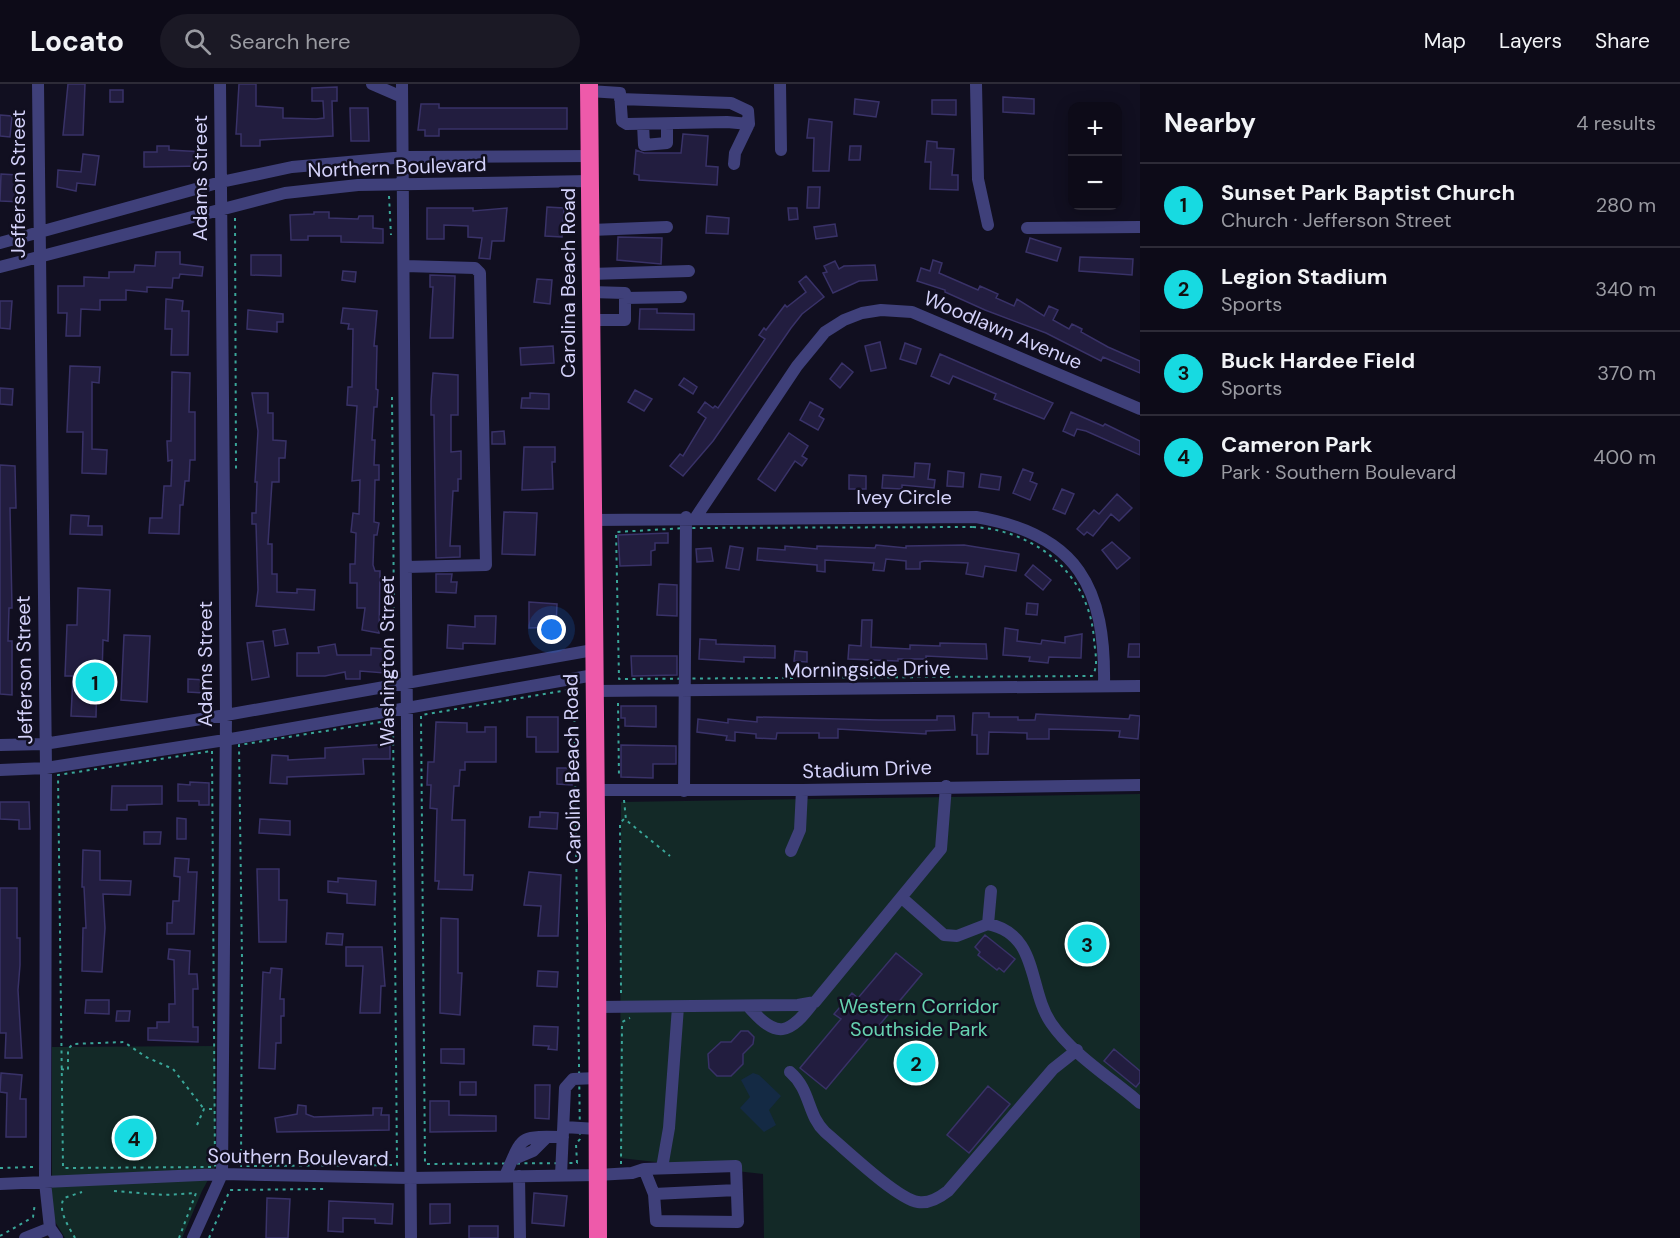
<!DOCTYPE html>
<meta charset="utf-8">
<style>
:root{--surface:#0d0b18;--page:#1b1925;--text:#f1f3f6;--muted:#9a9ba2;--line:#2d2b37;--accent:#17dae1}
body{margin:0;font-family:"DM Sans",sans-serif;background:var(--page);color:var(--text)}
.controls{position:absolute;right:18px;top:18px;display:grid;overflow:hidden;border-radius:12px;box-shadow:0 3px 15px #0003}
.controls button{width:54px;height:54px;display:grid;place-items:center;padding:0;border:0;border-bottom:2px solid var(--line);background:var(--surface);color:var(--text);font:30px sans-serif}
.you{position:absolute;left:552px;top:546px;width:21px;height:21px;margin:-15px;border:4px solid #fff;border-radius:50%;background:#1a73e8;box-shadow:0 0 0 9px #1a73e833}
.badge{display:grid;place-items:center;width:39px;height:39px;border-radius:50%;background:var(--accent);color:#111;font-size:20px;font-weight:700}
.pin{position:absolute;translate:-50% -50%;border:3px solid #fff;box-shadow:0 2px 6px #0006}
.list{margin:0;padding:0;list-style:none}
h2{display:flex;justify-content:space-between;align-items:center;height:78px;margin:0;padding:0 24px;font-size:26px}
h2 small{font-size:20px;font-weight:400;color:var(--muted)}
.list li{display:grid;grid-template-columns:39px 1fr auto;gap:18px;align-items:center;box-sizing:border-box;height:84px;padding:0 24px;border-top:2px solid var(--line)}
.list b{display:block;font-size:22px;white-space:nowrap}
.list p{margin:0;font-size:20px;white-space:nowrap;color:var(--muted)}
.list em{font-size:20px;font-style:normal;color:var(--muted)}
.icon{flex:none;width:33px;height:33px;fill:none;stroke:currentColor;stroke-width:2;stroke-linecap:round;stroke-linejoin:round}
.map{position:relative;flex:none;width:1140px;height:1154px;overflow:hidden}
header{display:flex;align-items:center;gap:36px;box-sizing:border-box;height:84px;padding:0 30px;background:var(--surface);border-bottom:2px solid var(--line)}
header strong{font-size:28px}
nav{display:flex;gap:33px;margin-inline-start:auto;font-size:21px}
.search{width:420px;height:54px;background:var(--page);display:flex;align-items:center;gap:15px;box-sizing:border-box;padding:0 21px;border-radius:33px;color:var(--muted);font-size:22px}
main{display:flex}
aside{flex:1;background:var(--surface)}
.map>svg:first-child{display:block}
</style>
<header>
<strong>Locato</strong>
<div class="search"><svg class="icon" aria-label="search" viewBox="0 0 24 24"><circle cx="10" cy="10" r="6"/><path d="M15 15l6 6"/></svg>Search here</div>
<nav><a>Map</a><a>Layers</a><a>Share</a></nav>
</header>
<main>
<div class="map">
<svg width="1140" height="1154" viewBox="0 0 1140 1154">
<rect width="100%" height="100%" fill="#110f20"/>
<path fill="#132927" d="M1140 710V1154H764L763 1090 620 1074 621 718Z
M215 962V1083L202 1107 182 1154H65L54 1136 52 1111V963Z"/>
<path fill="#142a44" d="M753 989 759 991 781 1012 769 1026 776 1041 764 1048 740 1024 750 1013 741 996Z"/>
<path fill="#221d3f" stroke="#393268" stroke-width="1.5" d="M68 0H85L83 51H63Z
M239 0H256V22L283 24V34L316 35 324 34 323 17H312V4L337 3V17H332L333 52 260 56V62H241V50H236Z
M110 6H123V18H110Z
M1003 13 1034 15V30L1003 28Z
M855 15 879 18 876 33 854 30Z
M932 16H956V31L932 30Z
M421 20H439V24H567V45H439V52H425V46H418Z
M350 24H368L369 57H351Z
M0 31 12 32 10 53 0 52Z
M809 35 832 38 829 87H813L814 54H807Z
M683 50 708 52 706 82 718 83 717 101 639 96V91L634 90 636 66 644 69H681Z
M927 57 937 58V64L954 65 952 91H958V106L930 105 931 78H925Z
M157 62H169V66L205 68 204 82 144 83V68H157Z
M850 62H861L860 76H849Z
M83 70 99 72 95 101 77 99 76 107 57 103 58 86 81 88Z
M1 90 18 91 17 108H22V118L0 117Z
M808 103H820L819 124H807Z
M547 123 564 124 562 153 545 152Z
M427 124H473V127L507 124 504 157H492L490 175 479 174 482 154 468 153V142L444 141V155H427Z
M788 124H797L798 135 789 136Z
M314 128H329V134L358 135 359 132H373V144L383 145V159L341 158V152H308V156H291L290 131 314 130Z
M707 132 729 134 728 150 706 149Z
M835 140 837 152 816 155 814 143Z
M618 153 662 154 661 180 617 176Z
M1030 154 1061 164 1057 177 1026 168Z
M156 168H180V180L203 183 202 192 180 190 179 194H173L172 204 147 203V208L126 206V216H100V226L81 225 80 252H66L67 229H58V202H84V193L109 194V188H134L135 181 155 182Z
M251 171H281V192L251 191Z
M1080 173 1133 175 1132 191 1079 187Z
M933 176 942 179 939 189 978 206 980 202 998 210 996 214 1014 222 1017 215 1044 232 1049 222 1058 226 1053 236 1069 245 1072 240 1082 245 1081 248 1108 263 1140 277V289L1103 273 1101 277 1046 249 985 226 945 208V206L917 197 921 184 930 187Z
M835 177 839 185 844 182 875 181 877 196 859 197 833 209 823 189 827 188 824 182Z
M343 187 356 188 355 198 342 196Z
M430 191 455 192 453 254H430L433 203H430Z
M806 192 824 213 802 230 791 244 713 357 683 392 670 382 680 370 683 372 706 334 698 328 705 318 713 324 715 322 718 324 765 255 759 251 764 244 766 246 785 221 787 223 806 208 799 198Z
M537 195 552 196 550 220 534 218Z
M166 215 183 217 182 227H189L188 271H171L172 245H165Z
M0 217H12L10 245 0 244Z
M343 224 377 227 374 262H377L376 305 378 306 377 323H374L372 356H375L374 381H379V396H375L374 438 379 439 377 451H374L373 481 375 487H380L379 549 362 546 365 524H357V499H350V480H355L356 449 351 448 353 429 359 430 360 396 352 397 357 322 347 321 348 303H352L353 245H348L349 240 341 239Z
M640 225H657V229L694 230V246L639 245Z
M248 226 283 230V238H277V248L247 245Z
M880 258 886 284 871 287 865 262Z
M905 259 921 265 916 280 900 275Z
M553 262 554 279 521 281 520 264Z
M940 270 1053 319 1044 335 994 315 996 310 953 292 949 300 931 292Z
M842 279 853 288 840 304 830 295Z
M70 282 100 283 99 299 92 298V365L107 366 106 390 82 389 83 348H67Z
M172 288 190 289 189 328H195V376H190L189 397H185L183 421H180L179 450 149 449 150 434H162L164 402H171L172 376 168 377 167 357H171Z
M433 289 458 291V331H451V368L461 367V395H458V407H453L450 462H460V473L436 474 434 331H431V317Z
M684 294 697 303 693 310 679 301Z
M0 304 13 305 12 321 0 320Z
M635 306 652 315 644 327 628 318Z
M252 309H268V329H273V356L286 357 285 374H279V398H272L268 460H272V490H277V508L297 509V505L315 506 314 526 256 522 258 506 256 440H252V429H256L257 398H255L258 347Z
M530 309 549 310V325L521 324 522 314H530Z
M810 318 823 325 819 332 824 335 818 346 800 336Z
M1071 328 1103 342 1105 340 1140 357V371L1086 347 1077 345 1074 352 1063 347Z
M504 347 505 360H492V348Z
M789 349 808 362 802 372 807 375 802 382 795 377 775 407 758 395Z
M524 363H555V378H552L553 405 522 406Z
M915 379 930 380 928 395 935 396 934 404 902 401V405L882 404 883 391 914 393Z
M0 381 15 382 16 424H10L12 524H9L8 557H12V611L0 610Z
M1023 385 1033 389 1030 397 1037 400 1030 416 1013 409Z
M948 387 964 389 963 403 947 402Z
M981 390 1001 393 999 406 979 403Z
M849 391 866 392V405H849Z
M1062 405 1074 410 1065 430 1053 425Z
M1117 410 1132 424 1119 437 1111 430 1093 452 1087 448 1084 451 1077 445 1094 426 1099 430Z
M504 428 537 429 535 471 502 470Z
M71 431 89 432 88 442H102V451L70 450Z
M668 449V459H655V466L651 467V481L620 482 618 451Z
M1112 458 1130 474 1117 485 1102 466Z
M876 461 906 464V462L964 461 1019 470 1016 487 985 482 983 493 966 490 968 479 925 477 920 478V485H906V477L886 475 884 487 873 486 874 479 825 476V488L817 487V481L757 476 758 464 785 466V462L817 465V462L875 464Z
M730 462 743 464 739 486 726 484Z
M711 464 713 477 697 478 696 465Z
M1033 481 1051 496 1043 506 1025 491Z
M436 490H452L451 498H457L456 509 436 508Z
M659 500 677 501V532L657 531Z
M78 504 110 506 108 557 103 556 102 592H97L96 633 71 632 73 592H65L67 541H77Z
M529 518 557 520 556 543 529 544Z
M1027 519 1038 520 1037 531 1026 530Z
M475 532H496L495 560 463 559V565L447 564 448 541 475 543Z
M862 536H872L871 563 910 565V561L940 562V559L986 560 987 575 926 572V575H898V577L848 575 849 561 861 562Z
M1005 544 1018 546 1017 557 1041 560 1042 556 1065 559V553L1082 550 1081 574 1049 573 1048 579 1029 577 1030 573 1003 571Z
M285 545 288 560 275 562 273 547Z
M124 551 150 552 147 618 121 616Z
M700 555 716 556V560L775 562V574L744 573V578L699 575Z
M263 557 269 593 252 596 247 559Z
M335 560 337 571H371V564L386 565 385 589 360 587V595H346L345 588 325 592H297V569H319L318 563Z
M1129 560H1140V573H1128Z
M795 567 807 568V578L794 577Z
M631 572H677V591L632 592Z
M188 595 205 596 204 609 188 608Z
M621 622H656V643L625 642V634H621Z
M973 629H989V633H1018V636H1035L1036 630 1129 635 1130 631 1140 632 1138 655 1119 653 1120 647 1092 646 1049 645V655H1027V649L989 648 988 670H977V651H972Z
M937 632H954L955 646 926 647V650L838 645V654H819V649H777L776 655 756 654V650L735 648V657L726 656 727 652 697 648 698 635 728 639V635L757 638V633L879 636H937Z
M527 633H558V668H536V653H527Z
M436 638 467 639V648H485V643H496V678H465V686H460L459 702H454L452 736H465L464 791H473L472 806 438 805 439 797H435L437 725 430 724 431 701H427L428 678H434Z
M390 660V675H363L364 690 287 693V700L270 699 272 671 288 672V676L325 674V664Z
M621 661 676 662V680H653V694L621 693Z
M557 684H572V701L557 700Z
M190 698 209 699V721H199V717H178V700L190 701Z
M112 702H162V720L127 721V726H111Z
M0 718H29L30 745H19V736L0 735Z
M540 728 558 729 557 745 529 743 530 733H540Z
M177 734 186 735V755H177Z
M260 735 290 737V751L259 749Z
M144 748H161L160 760H144Z
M83 766 100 767V796L131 797 130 811 103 810 105 844 102 888 82 887 83 844H86L84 803H82Z
M175 774 189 775 188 788H197L194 850H167V839H172L173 817H179L180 793 174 792Z
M257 785H279V816H287L286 858H259Z
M529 788 561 791 558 852H538L541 822 524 821Z
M338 794 376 797 375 821 347 819V810L328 808V797L338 798Z
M0 804H17V854H20V881L18 906 22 974H5L6 949H0Z
M441 834 458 835V889H462L460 931 440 929Z
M327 849 343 850 342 861 326 860Z
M985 851 1015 875 1004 888 999 884 997 886 978 871 980 868 975 863Z
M346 863H382L385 902H381L380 929H360L363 882H346Z
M169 865 190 867 189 890H197L198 905H193V943H198V958L148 956V944H157V938H169V920H175L174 876 168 875Z
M896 869 922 890 826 1005 800 984 841 935 834 930 852 909 858 914Z
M271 884 282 885 280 915H284V932H281V959H276L275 985 259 984 263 888 270 889Z
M538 887 558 888 557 903 537 902Z
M86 916H109V930L85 929Z
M117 927H130L129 937H116Z
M534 942 558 943 557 966 548 965 549 962 533 961Z
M741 947H748L754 953 753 960 743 970V980L731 992H717L709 984 708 970 721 958H731Z
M441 965H464V980L441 979Z
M1114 965 1140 987V998L1136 1003 1104 977Z
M1 989 22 991 20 1015H26V1053H6L7 1009 0 1008Z
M460 998H476V1011H460Z
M535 1001H550L549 1035 535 1034Z
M988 1002 1010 1020 969 1069 947 1051Z
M430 1017H449V1031L496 1032V1047L430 1048Z
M298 1021 306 1022V1030L314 1033 373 1031V1024H382L381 1031H389V1046L277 1048 275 1034 297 1030Z
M534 1109 567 1112 564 1142 532 1139Z
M267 1114 290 1115 288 1154H266Z
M329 1117 393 1120 392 1140 375 1139V1135L343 1134V1148L328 1147Z
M430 1120H450V1139L430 1140Z
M469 1142H498V1154H469Z"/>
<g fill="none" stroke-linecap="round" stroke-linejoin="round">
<path stroke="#3aa699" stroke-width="2" stroke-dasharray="3 4.5" stroke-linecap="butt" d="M389 112 391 151
M235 134 236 386
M392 313 394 529
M973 443C1036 446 1090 491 1094 556 1095 568 1099 583 1092 592L619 595 616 448 686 444Z
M574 605 580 1055 576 1060 577 1079 425 1080 421 631Z
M618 619 619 694
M393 636 397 1081 241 1082 242 875 239 661Z
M212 667 215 1083 63 1084 58 691Z
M624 716 626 736 670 772
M621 909 620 739 625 734
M61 985 68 986V965L73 960 124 958 146 973 173 985 204 1025
M197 1041 204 1025H212
M621 1080 622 938 630 934
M0 1084 34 1083
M114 1107 164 1111 196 1109 179 1154
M0 1152 33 1133 35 1119
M75 1154C69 1143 57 1126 64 1114L82 1108
M209 1154 230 1106 324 1105"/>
<path stroke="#3f407a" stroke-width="12" d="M38 0 46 684 45 1098 50 1144
M372 0 402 13
M402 0 411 1154
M780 0 781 66
M976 0 978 95 988 141
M589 7 620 9 622 37 627 40 727 38 749 40 748 27 731 19 620 15
M643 40 644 61 667 59V40
M734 80 735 69 749 40
M1027 144 1140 143
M591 146 667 143
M0 159 221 98 292 83 405 73 590 72
M405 182 475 184 480 189 486 481 406 483
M0 183 285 109 358 101 590 97
M590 190 689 187
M591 208 625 209V236H591
M625 214 681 213
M696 433 797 282 825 248 844 236 862 229 881 226 912 228 1140 325
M592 436 976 433C1078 450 1106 504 1104 602
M594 607 1140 602
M0 661 44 660 226 631 593 566
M0 686 46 684 225 656 594 591
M595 706H802L1140 701
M684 707 686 433
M791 767 800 746 802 706
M902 814 944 851 957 852 988 840C1039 850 1028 905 1051 939 1073 971 1111 994 1140 1019
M988 840 991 807
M748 922C777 956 789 951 814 918
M597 923 798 921 815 918 941 765 946 702
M790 988C811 1006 807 1031 825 1048 844 1064 897 1115 918 1118 929 1120 939 1114 948 1107L1053 985 1077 966
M564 1043 597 1045
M514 1075 533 1067 547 1053
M662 1084 669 1044 678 923
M561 1091 565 1004 573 995 597 994
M505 1092C523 1052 517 1052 563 1053
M519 1092 520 1154
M0 1100 222 1090 410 1094 597 1091 632 1089 644 1085 654 1110 656 1137 738 1138 736 1082 644 1085
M654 1110 737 1106
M50 1144 57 1154
M25 1154 50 1144
M193 1154 222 1090 226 631 220 0"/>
<path stroke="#ee5aaa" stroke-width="18" d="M589 0 597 841 598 1154"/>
</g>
<g text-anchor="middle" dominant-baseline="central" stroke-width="5" stroke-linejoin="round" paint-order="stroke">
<g font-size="20" fill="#d4d2fa" stroke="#110f20">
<text transform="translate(397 83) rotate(-2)">Northern Boulevard</text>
<text transform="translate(200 94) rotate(-90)">Adams Street</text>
<text transform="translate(18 100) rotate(-90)">Jefferson Street</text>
<text transform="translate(568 199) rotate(-90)">Carolina Beach Road</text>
<text transform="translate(1003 246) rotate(23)">Woodlawn Avenue</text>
<text x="904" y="413">Ivey Circle</text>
<text transform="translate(387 577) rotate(-90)">Washington Street</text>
<text transform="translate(205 580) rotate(-90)">Adams Street</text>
<text transform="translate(867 585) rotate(-1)">Morningside Drive</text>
<text transform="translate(24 586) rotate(-91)">Jefferson Street</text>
<text transform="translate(572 685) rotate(-91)">Carolina Beach Road</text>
<text transform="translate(867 685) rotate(-2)">Stadium Drive</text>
<text transform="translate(298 1073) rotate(1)">Southern Boulevard</text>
</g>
<g font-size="20" fill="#66d2b0" stroke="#110f20">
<text x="919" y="922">Western Corridor<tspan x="919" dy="23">Southside Park</tspan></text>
</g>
</g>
</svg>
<div class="controls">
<button>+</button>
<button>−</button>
</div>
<div class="you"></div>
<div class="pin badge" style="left:95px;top:598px">1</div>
<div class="pin badge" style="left:916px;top:979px">2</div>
<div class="pin badge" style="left:1087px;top:860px">3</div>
<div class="pin badge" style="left:134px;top:1054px">4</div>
</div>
<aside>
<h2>Nearby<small>4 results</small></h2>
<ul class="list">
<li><span class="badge">1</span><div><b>Sunset Park Baptist Church</b><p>Church · Jefferson Street</p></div><em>280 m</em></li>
<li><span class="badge">2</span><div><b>Legion Stadium</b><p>Sports</p></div><em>340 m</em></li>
<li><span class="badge">3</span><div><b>Buck Hardee Field</b><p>Sports</p></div><em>370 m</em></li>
<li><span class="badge">4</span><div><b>Cameron Park</b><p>Park · Southern Boulevard</p></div><em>400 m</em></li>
</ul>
</aside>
</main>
